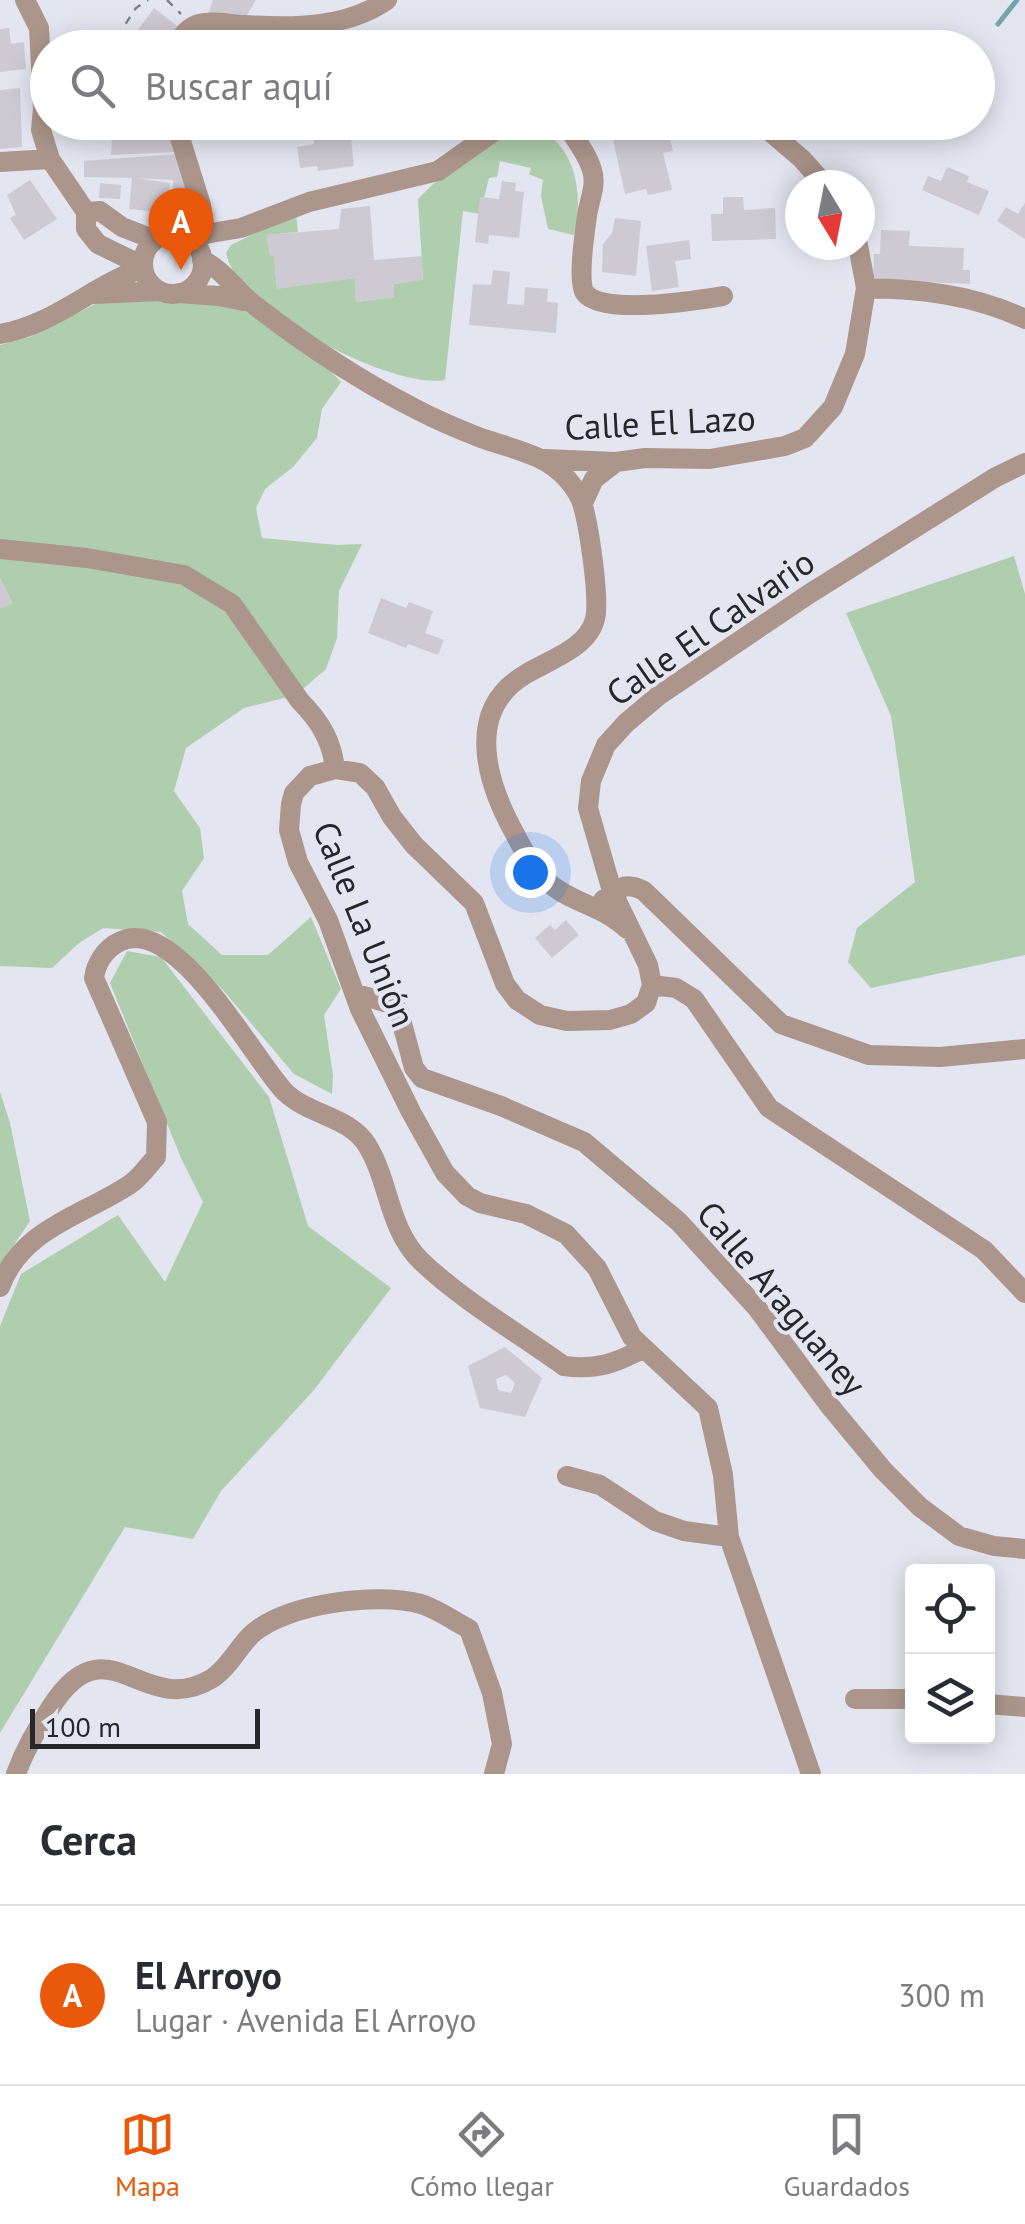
<!DOCTYPE html>
<html lang="es">
<meta charset="utf-8">
<style>
:root{--surface:#fff;--page:#f2f2f3;--text:#2b2b33;--muted:#7c7c81;--line:#e1e1e2;--accent:#ea580c}
body{margin:0;font-family:"PT Sans",sans-serif;background:var(--page);color:var(--text)}
.controls{position:absolute;right:30px;bottom:30px;display:grid;overflow:hidden;border-radius:10px;box-shadow:0 5px 25px #0003}
.controls button{width:90px;height:90px;display:grid;place-items:center;padding:0;border:0;border-bottom:2px solid var(--line);background:var(--surface);color:var(--text);font:50px sans-serif}
.compass{position:absolute;left:785px;top:170px;width:90px;height:90px;border-radius:50%;background:var(--surface);box-shadow:0 5px 25px #0003;rotate:170deg}
.scale{position:absolute;left:30px;bottom:25px;width:230px;box-sizing:border-box;padding-left:10px;border:5px solid #26272b;border-top:0;font-size:28px;line-height:35px;white-space:nowrap;color:#26272b;-webkit-text-stroke:8px #e3e5f0;paint-order:stroke}
.you{position:absolute;left:530px;top:872px;width:35px;height:35px;margin:-25px;border:8px solid #fff;border-radius:50%;background:#1a73e8;box-shadow:0 0 0 15px #1a73e833}
.badge{display:grid;place-items:center;width:65px;height:65px;border-radius:50%;background:var(--accent);color:#fff;font-size:32px;font-weight:700}
.pin{position:absolute;translate:-50% -82px;filter:drop-shadow(0 2px 5px #0008)}
.pin::after{content:'';position:absolute;top:52px;width:35px;height:30px;background:inherit;clip-path:polygon(0 0,100% 0,50% 100%)}
.list{margin:0;padding:0;list-style:none}
h2{display:flex;justify-content:space-between;align-items:center;height:130px;margin:0;padding:0 40px;font-size:42px}
h2 small{font-size:32px;font-weight:400;color:var(--muted)}
.list li{display:grid;grid-template-columns:65px 1fr auto;gap:30px;align-items:center;box-sizing:border-box;height:180px;padding:0 40px;border-top:2px solid var(--line)}
.list b{display:block;font-size:38px;white-space:nowrap}
.list p{margin:0;font-size:32px;white-space:nowrap;color:var(--muted)}
.list em{font-size:32px;font-style:normal;color:var(--muted)}
.icon{flex:none;width:55px;height:55px;fill:none;stroke:currentColor;stroke-width:2;stroke-linecap:round;stroke-linejoin:round}
.map{position:relative;flex:none;width:1025px;height:1774px;overflow:hidden}
.search{position:absolute;background:var(--surface);box-shadow:0 5px 25px #0003;left:30px;right:30px;top:30px;height:110px;display:flex;align-items:center;gap:25px;box-sizing:border-box;padding:0 35px;border-radius:55px;color:var(--muted);font-size:38px}
.sheet{height:310px;background:var(--surface)}
nav{display:flex;justify-content:space-around;align-items:center;box-sizing:border-box;height:140px;border-top:2px solid var(--line);background:var(--surface);font-size:28px;color:var(--muted)}
nav a{display:grid;justify-items:center;gap:5px}
nav .on{color:var(--accent)}
.map>svg:first-child{display:block}
</style>
<div class="map">
<svg width="1025" height="1774" viewBox="0 0 1025 1774">
<rect width="100%" height="100%" fill="#e3e5f0"/>
<path fill="#afceae" d="M533 125C576 145 584 192 574 235L548 229 541 196 543 180 529 174 531 168 500 161 497 177 489 178 480 214 463 211 445 380C392 390 236 309 226 253L231 245 296 213 298 232 267 235 270 255 274 256 277 288 355 278 356 302 394 297V284L423 279 418 199 432 185 511 129Z
M143 296C171 297 204 295 230 305 270 321 312 351 341 382L322 409 317 438 293 467 265 489 256 508 262 538 337 545 362 544 339 591 337 638 326 669 296 695 244 708 186 748 174 791 200 828 204 858 182 891 188 924 222 955H268L311 917 341 989 324 1015 333 1075 332 1094 294 1074 223 990 161 932 103 928 79 943 52 968 0 966V345L30 337 99 302Z
M1014 556 1025 594V955L871 988 848 962 857 928 915 882 891 716 846 613Z
M127 951 161 957 269 1097 308 1226 391 1288 314 1390 221 1491 193 1539 125 1527 0 1733V1326L21 1274 118 1215 165 1282 203 1202 181 1158 110 983Z
M0 1092 10 1123 30 1221 0 1266Z"/>
<g fill="none" stroke-linecap="round" stroke-linejoin="round">
<path stroke="#74a4a7" stroke-width="5" d="M998 24 1017 0"/>
</g>
<path fill="#cecad4" fill-rule="evenodd" d="M213 0H256L245 18 208 14Z
M154 8 181 29 167 47 135 34Z
M9 28 11 44 24 42 26 69 0 72V29Z
M128 37 156 47V48H126Z
M20 88 22 147 0 149V90Z
M113 122H169L176 152 111 155Z
M644 122H666L673 151 663 153 672 190 648 195 646 189 625 194 611 130Z
M350 129 354 166 318 171 317 166 300 168 297 147 314 144 313 134Z
M177 154 195 220H171L173 180 137 178 170 183 167 213 129 209 132 178 84 177V161Z
M947 167 969 176 967 182 989 191 979 215 922 190 928 176 941 181Z
M30 180 57 219 24 240 10 218 16 215 7 195Z
M502 181 516 183 515 191 524 192 519 238 489 235 488 244 475 242 480 197 499 199Z
M100 183 121 185 120 199 99 198Z
M723 197H743L744 210 775 208 776 239 712 241 711 214H723Z
M1025 203V239L997 221 1006 207 1018 214Z
M370 206 374 260 422 256 423 280 394 284V297L356 302 355 278 277 289 274 256 270 255 266 235 339 229 341 209Z
M615 218 641 221 636 276 602 272 603 244 612 233Z
M881 230 910 231 909 246 964 248 963 270H970V284L873 280 874 254H880Z
M689 240 691 259 675 261 679 287 652 291 646 246Z
M493 270 510 272 507 304 524 305 525 287 548 289 547 302 558 303 556 333 469 325 473 284 491 285Z
M0 577 13 603 0 609Z
M381 598 406 608 409 602 433 611 425 633 444 640 438 655 408 644 406 648 368 633Z
M566 920 579 935 552 958 535 938 550 925 555 930Z
M505 1347 542 1378 525 1417 480 1408 468 1366ZM506 1375 515 1383 511 1393 498 1390 496 1379Z"/>
<g fill="none" stroke-linecap="round" stroke-linejoin="round">
<path stroke="#808189" stroke-width="2.5" stroke-dasharray="8 8" stroke-linecap="butt" d="M167 0 181 14
M117 37 136 8 148 0"/>
<path stroke="#ac968b" stroke-width="20" d="M25 0 39 28 43 108 41 130 50 159 86 212V229L98 244 143 266
M175 48C180 38 186 29 196 25 210 20 227 24 243 25 291 28 345 29 387 0
M175 122 201 205 205 234
M564 122C574 137 587 153 592 170 597 186 589 200 587 216 585 230 577 283 585 293 602 316 698 300 723 296
M759 122 802 159 825 185
M0 162 50 159
M86 212 100 211 122 227 155 240
M143 264a30 30 0 1 1 60 0a30 30 0 1 1-60 0Z
M194 243 205 234 241 228 309 202 438 171 507 122
M202 260C223 269 236 291 253 304 302 342 357 379 412 407 434 419 458 429 481 438 512 449 546 454 568 480 574 487 581 498 583 506 589 528 600 598 595 619 588 648 549 660 526 674 464 710 486 782 515 834 524 851 534 871 549 883 572 903 605 907 627 929
M866 288C922 289 974 295 1025 319
M179 293 219 296 249 302
M95 294 160 291
M0 334C54 325 93 285 143 268
M545 459 616 462 645 458 710 459 785 446 805 438 833 407 855 354 866 288 858 245
M583 503 594 479 616 462
M0 549 87 558 184 575 232 604 300 701C320 721 332 741 335 769
M603 900C618 890 624 880 644 891L781 1024 869 1055 940 1057 1025 1049
M652 985 676 988 694 999 769 1108 984 1250 1025 1293
M354 993 394 1005 399 1012 414 1068 422 1078 501 1106 584 1142 679 1222 757 1308 829 1405 883 1470 920 1507 959 1536 994 1546 1025 1549
M0 1287C22 1228 82 1216 129 1185 139 1179 148 1166 156 1157L157 1122 94 978C96 963 105 949 119 942 175 912 252 1057 284 1091 307 1115 349 1116 367 1145 390 1182 388 1230 422 1262 462 1300 518 1333 564 1366 596 1370 615 1364 644 1348
M567 1476 600 1485 655 1521 684 1531 729 1537
M855 1699H912
M988 1704 1025 1707
M16 1774C25 1749 37 1729 51 1707 108 1618 142 1720 211 1679 228 1669 238 1647 252 1634 287 1603 378 1592 421 1604 437 1609 454 1621 469 1629L492 1693 502 1744 494 1774
M811 1774 729 1537 723 1475 708 1408 632 1337 597 1268 566 1234 526 1214 480 1203 467 1196 445 1173 411 1112 360 1009 328 920 298 862 289 830 291 804 294 793 310 776 335 769 360 773 375 787 392 817 414 845 474 903 505 984 517 1000 540 1015 567 1021 610 1020 631 1014 646 1003 652 985 648 965 612 891 588 808 591 781 606 745 626 723 658 696 809 594 996 477 1025 463"/>
</g>
<g text-anchor="middle" dominant-baseline="central" stroke-width="8" stroke-linejoin="round" paint-order="stroke">
<g font-size="35" fill="#26272b" stroke="#e3e5f0">
<text transform="translate(660 422) rotate(-3)">Calle El Lazo</text>
<text transform="translate(710 627) rotate(-35)">Calle El Calvario</text>
<text transform="translate(365 924) rotate(68)">Calle La Unión</text>
<text transform="translate(782 1298) rotate(50)">Calle Araguaney</text>
</g>
</g>
</svg>
<div class="controls">
<button><svg class="icon" aria-label="locate" viewBox="0 0 24 24"><circle cx="12" cy="12" r="6"/><path d="M12 2v4M12 18v4M2 12h4M18 12h4"/></svg></button>
<button><svg class="icon" aria-label="layers" viewBox="0 0 24 24"><path d="M12 4l9 5-9 5-9-5zM3 14l9 5 9-5"/></svg></button>
</div>
<svg class="compass" viewBox="-18 -18 36 36"><path d="M0-13l5 13h-10z" fill="#e53935"/><path d="M0 13l5-13h-10z" fill="#7c7c81"/></svg>
<div class="scale">100 m</div>
<div class="you"></div>
<div class="pin badge" style="left:181px;top:270px">A</div>
<div class="search"><svg class="icon" aria-label="search" viewBox="0 0 24 24"><circle cx="10" cy="10" r="6"/><path d="M15 15l6 6"/></svg>Buscar aquí</div>
</div>
<section class="sheet">
<h2>Cerca<small></small></h2>
<ul class="list">
<li><span class="badge">A</span><div><b>El Arroyo</b><p>Lugar · Avenida El Arroyo</p></div><em>300 m</em></li>
</ul>
</section>
<nav>
<a class="on"><svg class="icon" aria-label="map" viewBox="0 0 24 24"><path d="M3 6l6-2 6 2 6-2v14l-6 2-6-2-6 2zM9 4v14M15 6v14"/></svg>Mapa</a>
<a><svg class="icon" aria-label="directions" viewBox="0 0 24 24"><path d="M12 3l9 9-9 9-9-9zM9 14v-3h6M13 9l2 2-2 2"/></svg>Cómo llegar</a>
<a><svg class="icon" aria-label="saved" viewBox="0 0 24 24"><path d="M7 4h10v16l-5-4-5 4z"/></svg>Guardados</a>
</nav>
